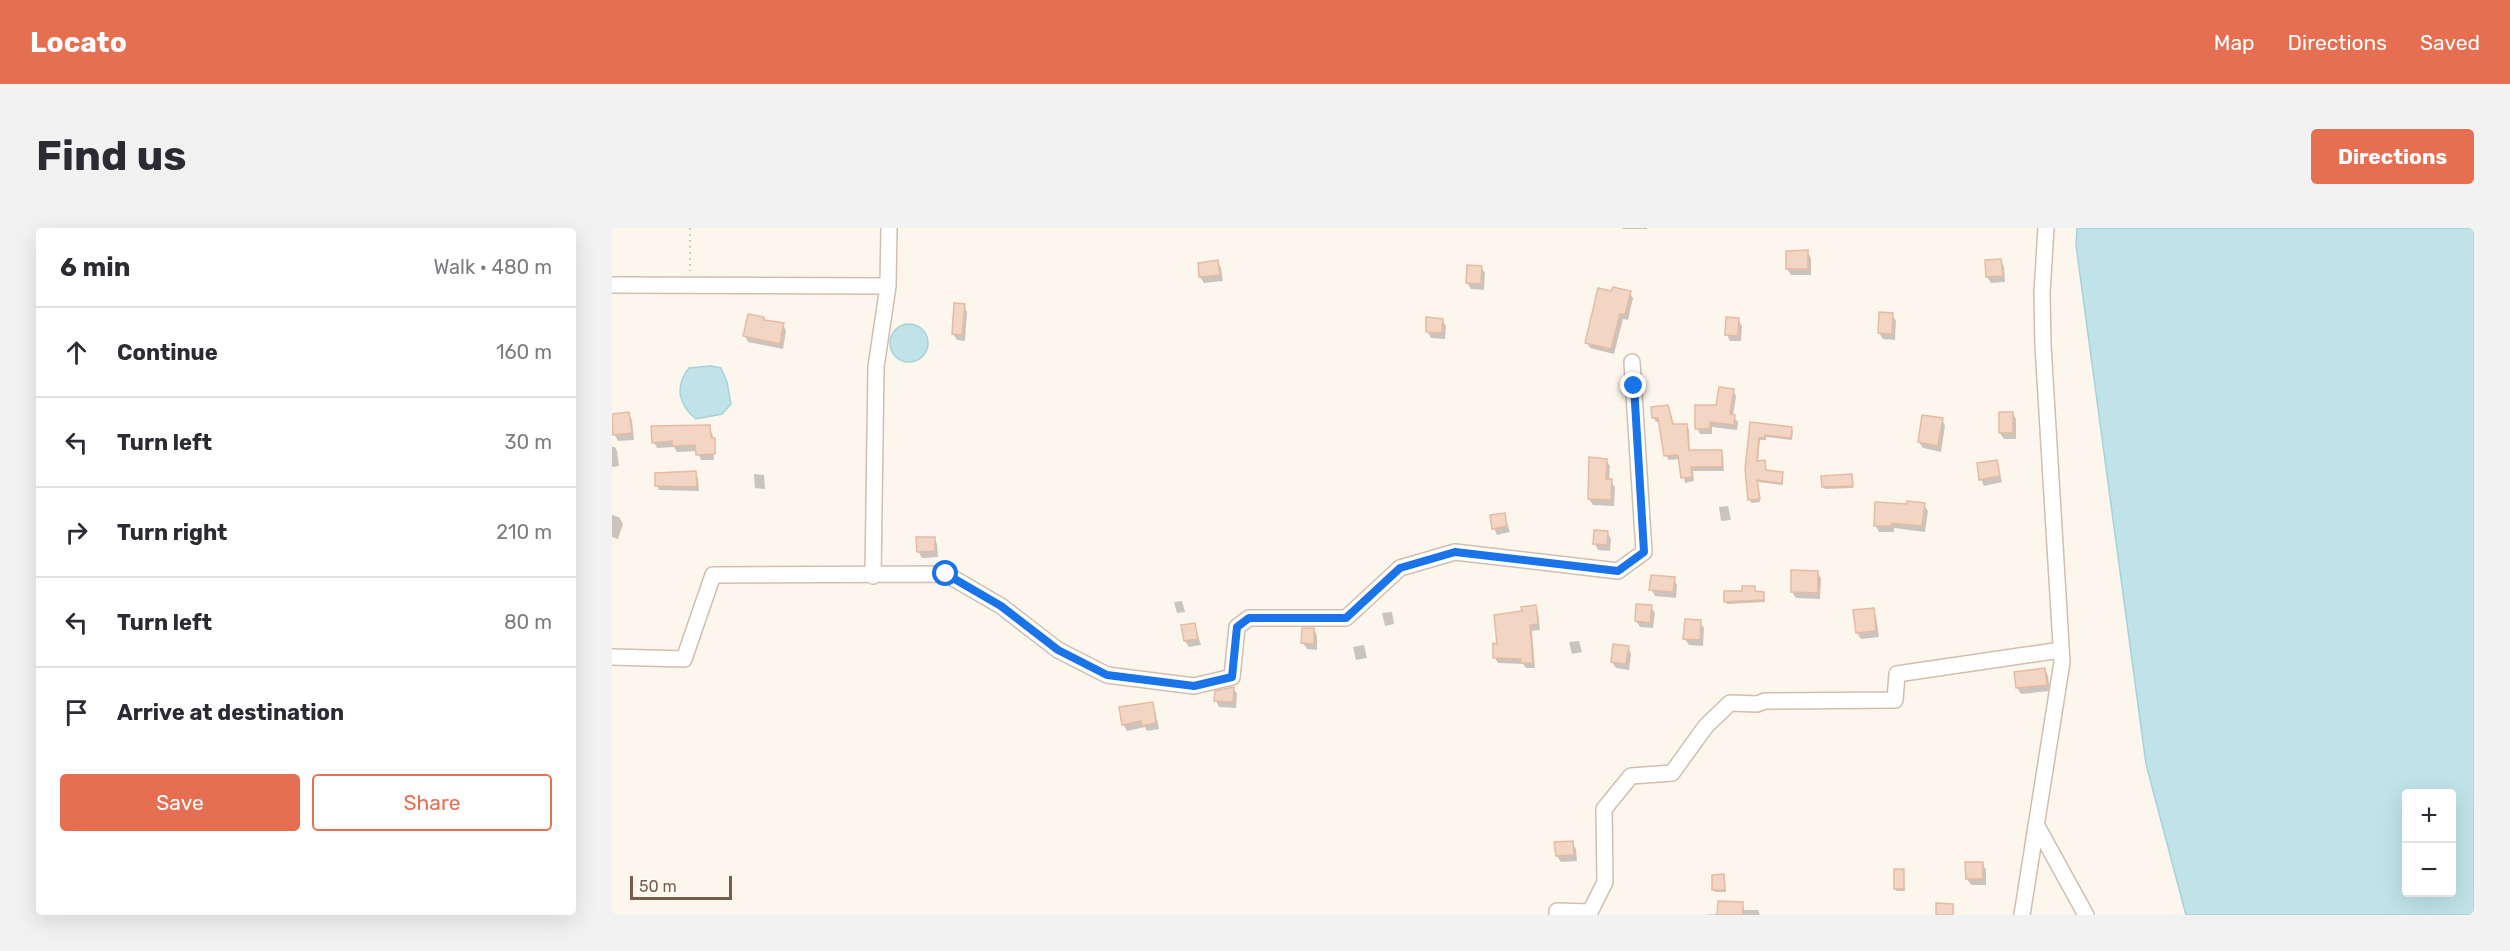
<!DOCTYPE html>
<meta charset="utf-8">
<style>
:root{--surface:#fff;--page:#f2f2f3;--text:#2b2b33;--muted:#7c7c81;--line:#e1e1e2;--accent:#e76f51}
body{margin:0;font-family:Rubik,sans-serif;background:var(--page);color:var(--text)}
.controls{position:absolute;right:18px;bottom:18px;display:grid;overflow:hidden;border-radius:6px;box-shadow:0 6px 24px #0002}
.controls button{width:54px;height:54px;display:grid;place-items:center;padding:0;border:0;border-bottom:2px solid var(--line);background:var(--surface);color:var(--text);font:30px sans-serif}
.scale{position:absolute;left:18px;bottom:15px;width:102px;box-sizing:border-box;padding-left:6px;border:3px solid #7a5c4d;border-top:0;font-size:16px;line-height:21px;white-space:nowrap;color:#7a5c4d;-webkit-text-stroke:4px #fffaf3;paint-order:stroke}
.stop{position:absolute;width:18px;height:18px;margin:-14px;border:4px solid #1a73e8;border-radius:50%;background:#fff}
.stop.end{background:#1a73e8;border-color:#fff;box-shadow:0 2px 6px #0008}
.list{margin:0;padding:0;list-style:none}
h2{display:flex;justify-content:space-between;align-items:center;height:78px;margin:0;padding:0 24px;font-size:26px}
h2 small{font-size:20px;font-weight:400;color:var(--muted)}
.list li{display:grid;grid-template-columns:39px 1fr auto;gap:18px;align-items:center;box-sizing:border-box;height:90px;padding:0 24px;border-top:2px solid var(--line)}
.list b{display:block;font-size:22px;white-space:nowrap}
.list em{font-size:20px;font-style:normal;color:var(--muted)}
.actions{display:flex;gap:12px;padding:18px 24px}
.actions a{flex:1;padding:14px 0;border:2px solid var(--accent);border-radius:6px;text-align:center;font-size:21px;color:var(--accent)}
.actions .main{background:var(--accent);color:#fff}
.icon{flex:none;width:33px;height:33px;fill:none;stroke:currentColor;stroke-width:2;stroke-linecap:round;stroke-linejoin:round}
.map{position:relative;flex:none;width:1862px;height:687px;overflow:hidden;border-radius:6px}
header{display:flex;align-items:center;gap:36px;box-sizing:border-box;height:84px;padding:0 30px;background:var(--accent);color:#fff}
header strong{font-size:28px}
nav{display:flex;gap:33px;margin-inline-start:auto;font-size:21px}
.intro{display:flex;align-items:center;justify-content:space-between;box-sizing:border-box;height:144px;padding:0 36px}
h1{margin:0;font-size:42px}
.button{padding:15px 27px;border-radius:6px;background:var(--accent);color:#fff;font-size:21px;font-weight:700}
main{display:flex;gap:36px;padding:0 36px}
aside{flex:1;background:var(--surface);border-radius:6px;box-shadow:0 6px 24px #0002}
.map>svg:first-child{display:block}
</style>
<header>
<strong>Locato</strong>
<nav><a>Map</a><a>Directions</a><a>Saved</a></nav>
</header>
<div class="intro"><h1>Find us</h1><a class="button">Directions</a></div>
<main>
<aside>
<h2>6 min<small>Walk · 480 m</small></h2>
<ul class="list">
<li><svg class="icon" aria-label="ahead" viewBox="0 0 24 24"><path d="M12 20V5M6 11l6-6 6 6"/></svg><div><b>Continue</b></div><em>160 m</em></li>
<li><svg class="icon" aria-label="left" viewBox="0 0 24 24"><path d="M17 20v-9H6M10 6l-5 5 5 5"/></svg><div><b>Turn left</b></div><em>30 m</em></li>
<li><svg class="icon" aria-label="right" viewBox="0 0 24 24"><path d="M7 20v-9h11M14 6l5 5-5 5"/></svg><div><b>Turn right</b></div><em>210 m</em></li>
<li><svg class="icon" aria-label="left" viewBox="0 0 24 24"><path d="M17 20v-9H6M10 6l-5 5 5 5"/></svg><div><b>Turn left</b></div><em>80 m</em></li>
<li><svg class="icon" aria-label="arrive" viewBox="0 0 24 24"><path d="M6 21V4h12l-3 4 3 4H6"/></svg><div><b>Arrive at destination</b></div></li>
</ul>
<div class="actions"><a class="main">Save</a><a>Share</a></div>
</aside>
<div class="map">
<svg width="1862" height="687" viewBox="0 0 1862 687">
<rect width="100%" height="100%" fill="#fdf6ec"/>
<path fill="#bfe3e8" stroke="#a5d3da" stroke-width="1.5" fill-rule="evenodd" d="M1465 0H1862V687H1574L1534 536 1464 17ZM1794 566H1840V664H1794Z
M278 115a19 19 0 1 1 38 0a19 19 0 1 1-38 0Z
M99 138 109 140 115 154 119 176 110 186 84 191C67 177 62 159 77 140Z"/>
<path fill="#0003" d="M1010 0H1035V1H1011Z
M1175 24H1195L1199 30V47H1179L1175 41Z
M1389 32 1392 39 1393 54 1379 55 1375 49Z
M606 34 609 40 611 53 592 55 588 49Z
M869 39 873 45 872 62 859 61 855 55Z
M1001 65H1018L1021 70 1016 92 1011 91 1002 126 978 120 975 114Z
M352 77 355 84 353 113 345 112 341 106Z
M1280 87 1284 93 1283 112 1271 111 1267 105Z
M151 90 153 93 171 96 174 103 171 121 136 114 133 108Z
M1126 91 1130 98 1129 113H1118L1115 107Z
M830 92 834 98 833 111 819 110 815 103Z
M1121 162 1124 168 1121 188 1126 194 1125 202 1100 199V206H1088L1085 200Z
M1056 179 1062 198 1075 197 1077 202 1078 224H1109L1111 228 1112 243H1081L1082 253 1073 255 1068 231 1056 232 1048 194H1044L1042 190Z
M1400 185 1404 191V211H1392L1388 205Z
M16 186 20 192 22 212 6 213 3 207 0 187Z
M1330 191 1333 198 1329 224 1311 220 1307 214Z
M1139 195 1179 200 1181 203 1180 212 1154 209V212H1148L1146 234 1154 243 1170 246 1171 257 1146 254 1148 274 1139 275 1135 241Z
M97 199 104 215H101L102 232H89L85 223 65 224 62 219 45 220 42 214Z
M0 219H3L5 223 7 238 0 239Z
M994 232 998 238 997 252 1003 259 1002 278 981 277 977 271Z
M1384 233 1390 254 1372 258 1369 251Z
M83 244 86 250 87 263 47 262 44 257Z
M142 246 152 247 153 261 143 260Z
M1239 247 1241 260 1213 261 1212 259Z
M1312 277 1316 283 1313 304 1282 300V304H1267L1263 297Z
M1116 278 1119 292 1109 293 1107 279Z
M892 286 898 304 885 307 882 300Z
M0 287 7 289 11 296 6 311 0 309Z
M995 304 999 311 998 323 986 322 983 316Z
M322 310 325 316 326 329 310 330 306 323Z
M1205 344 1209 350 1208 371 1184 370 1180 364Z
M1062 351 1065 357 1064 370 1043 368 1039 361Z
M1142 359 1144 365H1151L1153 374 1115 376 1114 373Z
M570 373 573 384 565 385 562 374Z
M923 378 926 384 928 402 920 403 923 440H914L911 436 886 435 883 430 912 384Z
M1039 379 1043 385 1041 400 1028 399 1024 393Z
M1261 382 1264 388 1267 409 1249 411 1245 405Z
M780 384 782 396 773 398 770 385Z
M1088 394 1092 400 1091 418 1077 417 1073 411Z
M582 396 589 417 577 419 573 413Z
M702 401 705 408V422L695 421 691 415Z
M967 413 970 424 960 426 957 414Z
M752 417 755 430 744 432 741 419Z
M1016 419 1019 426 1017 442 1004 440 1000 434Z
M1433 442 1436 448 1438 463 1409 466 1405 460 1404 445Z
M621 460 625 466 624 480 607 479 604 473Z
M540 476 543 482 547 501 535 503 533 499 515 503 511 496Z
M960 614 964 621 965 633 949 634 945 628Z
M1370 635 1374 642V657H1359L1355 651Z
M1291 643 1293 663H1285L1283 661Z
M1112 648 1114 664H1103L1102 662Z
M1130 675 1132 682H1146L1148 687H1089L1106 686Z"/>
<path fill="#f3d5c3" stroke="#e6bba3" stroke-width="1.5" d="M1196 22V41H1174V23Z
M1389 31 1391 48 1374 49 1373 32Z
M606 32 608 47 587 49 586 35Z
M855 37 870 38 869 56 854 55Z
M1001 59 1019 63 1013 87 1008 86 999 121 973 115 986 60 999 63Z
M342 75 353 76 350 107 340 106Z
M1267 84 1281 85 1280 106 1266 105Z
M136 86 152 89V92L172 95 168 116 131 108Z
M814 89 831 91 830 105 814 104Z
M1114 89 1127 90 1126 108 1113 107Z
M1107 159 1122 161 1118 186 1123 187 1122 197 1098 194V201H1083V177H1104Z
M1056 177 1061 196H1075L1077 222H1110V239H1079L1080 249 1069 250 1066 227 1052 228 1046 190H1040L1039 179Z
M17 184 20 205 1 207 0 186Z
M1387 184H1401V205H1387Z
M1310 187 1331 190 1326 218 1306 214Z
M1138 194 1180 199 1179 210 1153 207V210H1147L1145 233 1153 232 1154 242 1171 244 1170 255 1145 252 1148 271 1136 272 1133 241Z
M98 197 99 210H103V226L84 227 83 217 60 218V213L40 215 39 198Z
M977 229 995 231 994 251H1000L999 272 976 271Z
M1385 232 1388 248 1367 252 1365 235Z
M84 243 85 259 43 258V245Z
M1240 246 1241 258 1210 259 1209 248Z
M1295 273 1313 275 1310 298 1280 295 1279 298H1262L1263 274 1295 276Z
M893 285 895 298 880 301 878 287Z
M982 302 996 303 995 317 981 316Z
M304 309H323V323L305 324Z
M1179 342 1206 343V365L1179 364Z
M1039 347 1063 349 1061 364 1037 362Z
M1130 358H1143V363L1152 364V372L1112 374V363H1130Z
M1024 376 1040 377 1038 395 1023 393Z
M924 377 926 396 918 397 921 435H909V431L881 430V415L885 416 882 387 910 383 909 379Z
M1262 380 1264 403 1244 405 1241 382Z
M1073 391 1089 392 1088 412 1071 411Z
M583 395 586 411 572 413 569 397Z
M690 400H702V416L689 415Z
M1001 416 1017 418 1014 436 999 434Z
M1433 440 1435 457 1404 460 1402 444Z
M622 459 621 474 602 473 603 463Z
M541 474 544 495 530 498 529 493 510 497 507 479Z
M961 613 962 627 944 628 942 614Z
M1353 634H1371V651H1354Z
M1282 641H1292V661H1282Z
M1112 646 1113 662H1100V647Z
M1106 673 1131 674V687H1105Z
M1324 675 1341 676V687H1324Z"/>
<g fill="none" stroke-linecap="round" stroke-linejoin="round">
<g stroke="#d1beb0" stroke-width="18">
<path id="minor" d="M0 57 276 58
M261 348 264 139 276 58 277 0
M0 429 72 431 101 347 334 346 389 378 446 422 495 447 582 458 620 449 625 399 637 390H734L788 340 843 324 1006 343 1032 324 1020 134
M1425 598 1474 687
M945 687V683L978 684 993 654 992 581 1019 548 1060 545 1094 498 1118 475 1145 476 1153 473 1283 472 1285 446 1449 422
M1410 687 1450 434 1431 117 1430 65 1434 0"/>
</g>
<path stroke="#d9b8a5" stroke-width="2" stroke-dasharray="1.5 4.5" stroke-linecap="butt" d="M78 0V43"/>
<use href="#minor" stroke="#fff" stroke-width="15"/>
</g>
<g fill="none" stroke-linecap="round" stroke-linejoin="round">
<path stroke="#1a73e8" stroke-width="8" d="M334 346 389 378 446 422 495 447 582 458 620 449 625 399 637 390H734L788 340 843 324 1006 343 1032 324 1022 158"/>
</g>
</svg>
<div class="controls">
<button>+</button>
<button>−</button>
</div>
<div class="scale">50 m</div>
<div class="stop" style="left:334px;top:346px"></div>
<div class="stop end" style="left:1022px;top:158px"></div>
</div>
</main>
